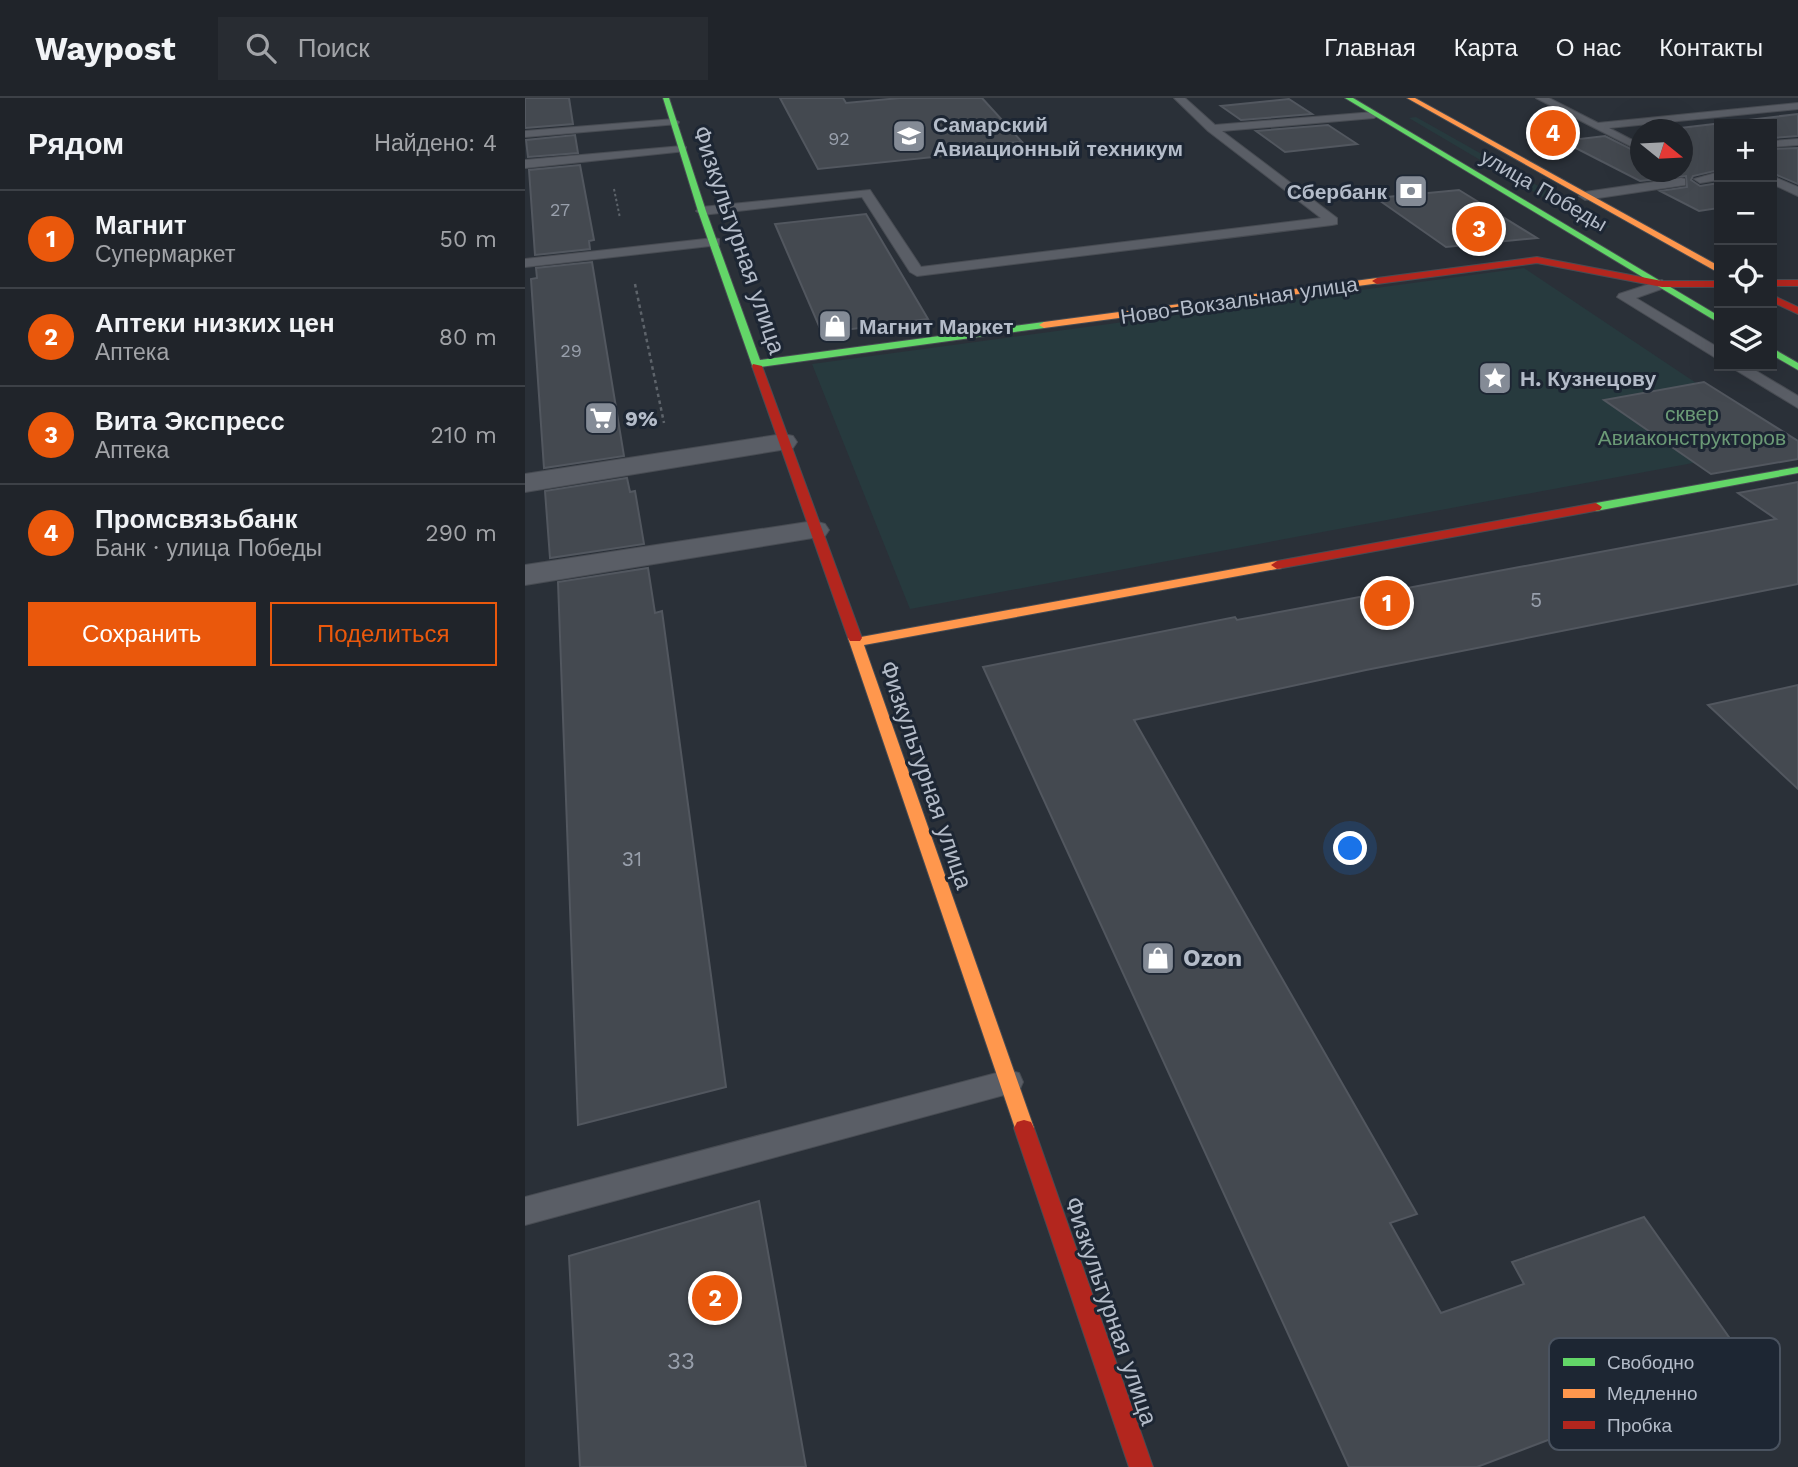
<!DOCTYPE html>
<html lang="ru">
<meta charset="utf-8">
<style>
:root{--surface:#20242a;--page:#282c32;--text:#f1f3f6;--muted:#a2a4a8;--line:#3d4147;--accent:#ea580c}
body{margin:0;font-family:"Work Sans",sans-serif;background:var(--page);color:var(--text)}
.controls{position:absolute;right:21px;top:21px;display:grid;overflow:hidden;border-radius:0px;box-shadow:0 7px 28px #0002}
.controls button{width:63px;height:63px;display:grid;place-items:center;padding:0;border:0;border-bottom:2px solid var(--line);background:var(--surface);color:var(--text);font:35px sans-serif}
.compass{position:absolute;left:1105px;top:21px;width:63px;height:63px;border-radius:50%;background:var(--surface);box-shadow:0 7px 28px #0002;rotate:108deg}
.you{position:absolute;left:826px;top:751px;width:24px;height:24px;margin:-18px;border:5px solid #fff;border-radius:50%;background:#1a73e8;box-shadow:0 0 0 10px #1a73e833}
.badge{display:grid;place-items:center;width:46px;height:46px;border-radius:50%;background:var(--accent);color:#fff;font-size:23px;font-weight:700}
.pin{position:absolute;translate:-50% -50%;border:4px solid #fff;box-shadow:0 2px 7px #0006}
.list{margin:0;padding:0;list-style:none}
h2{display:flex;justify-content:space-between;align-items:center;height:91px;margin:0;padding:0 28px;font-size:30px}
h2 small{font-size:23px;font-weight:400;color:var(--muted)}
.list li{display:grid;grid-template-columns:46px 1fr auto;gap:21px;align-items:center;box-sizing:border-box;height:98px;padding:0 28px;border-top:2px solid var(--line)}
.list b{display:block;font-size:26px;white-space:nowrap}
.list p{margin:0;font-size:23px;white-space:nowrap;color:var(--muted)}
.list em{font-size:23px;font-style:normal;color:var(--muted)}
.actions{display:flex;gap:14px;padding:21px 28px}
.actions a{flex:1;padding:16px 0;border:2px solid var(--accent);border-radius:0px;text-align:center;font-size:24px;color:var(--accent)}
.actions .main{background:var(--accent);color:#fff}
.icon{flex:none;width:38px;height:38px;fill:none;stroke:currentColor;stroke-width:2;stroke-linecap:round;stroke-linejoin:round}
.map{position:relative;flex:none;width:1273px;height:1369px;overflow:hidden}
header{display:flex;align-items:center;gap:42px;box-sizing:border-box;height:98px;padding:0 35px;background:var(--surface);border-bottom:2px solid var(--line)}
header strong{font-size:33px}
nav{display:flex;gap:38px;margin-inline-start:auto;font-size:24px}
.search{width:490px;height:63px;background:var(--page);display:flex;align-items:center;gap:18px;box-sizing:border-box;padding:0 24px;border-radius:0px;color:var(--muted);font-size:26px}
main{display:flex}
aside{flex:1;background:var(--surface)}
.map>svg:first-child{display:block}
</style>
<header>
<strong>Waypost</strong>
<div class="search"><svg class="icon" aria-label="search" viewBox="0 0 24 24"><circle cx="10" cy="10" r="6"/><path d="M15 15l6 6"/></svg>Поиск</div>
<nav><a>Главная</a><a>Карта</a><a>О нас</a><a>Контакты</a></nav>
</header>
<main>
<aside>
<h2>Рядом<small>Найдено: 4</small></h2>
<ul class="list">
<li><span class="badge">1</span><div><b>Магнит</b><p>Супермаркет</p></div><em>50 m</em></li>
<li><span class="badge">2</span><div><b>Аптеки низких цен</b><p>Аптека</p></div><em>80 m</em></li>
<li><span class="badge">3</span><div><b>Вита Экспресс</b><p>Аптека</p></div><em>210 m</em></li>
<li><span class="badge">4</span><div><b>Промсвязьбанк</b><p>Банк · улица Победы</p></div><em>290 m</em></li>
</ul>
<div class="actions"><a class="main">Сохранить</a><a>Поделиться</a></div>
</aside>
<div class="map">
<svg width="1273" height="1369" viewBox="0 0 1273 1369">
<rect width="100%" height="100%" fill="#2a3038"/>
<path fill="#273a3e" d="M891 19 1086 129 1072 131 884 20Z
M999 170 1264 347 385 511 287 266Z"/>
<path fill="#444950" stroke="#52575f" stroke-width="2" d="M0 0H44L48 26 0 30Z
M255 0H318L321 5 375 0H457L497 44 481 45 486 51 293 71Z
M764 1 787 16 716 22 696 8Z
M1273 16V38L1247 40V26H1194V72L1168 78 1166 82 1175 88 1194 85V110L1174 113 1135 93 1162 89 1161 78 1115 83 1037 43 1080 38 1116 56V74H1158V32H1138Z
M803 27 832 46 760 54 731 33Z
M50 37 53 55 3 59 1 42Z
M1273 50V86L1247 75V51Z
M55 67 69 142 64 143 65 151 10 157 4 72Z
M934 92 1012 140 921 149 851 100Z
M341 116 403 221 297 235 250 126Z
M67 164 99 358 19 370 6 181 12 180 11 170Z
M1179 284 1273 343V361L1186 376 1079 302Z
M102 380 105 394 110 393 119 446 25 460 20 393Z
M1273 384V486L841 572 609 622 892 1116 865 1125 916 1215 999 1186 987 1164 1119 1119 1223 1266 952 1369H824L458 569 710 519 712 522 1251 421 1213 395Z
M123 470 130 515 137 513 201 989 53 1027 33 484Z
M1273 587V691L1183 607Z
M234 1103 281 1369H55L44 1158Z"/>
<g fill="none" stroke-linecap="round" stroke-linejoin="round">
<g stroke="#484c53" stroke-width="2">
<path id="lane" d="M649 0H660L690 27 849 14 854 17 849 20 697 33 812 120V126L807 127 392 178 385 174 337 99 177 117 171 113 177 109 345 92 396 169 796 120 683 33Z
M1011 0H1024L1073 25 1273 5V11L1084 30 1115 46V53Z
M149 21 154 24 153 26 0 39V33Z
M1273 41V47L1247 49V43Z
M157 48 161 49V53L0 70V62Z
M1194 74V82L1175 85 1169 81Z
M1247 78 1273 89V98L1247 86Z
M1156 80 1160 81V87L1060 102 1054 98 1060 94Z
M189 140 194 141V147L0 169V161Z
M1137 182 1144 186 1142 189 1111 200 1194 250V262L1092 199 1094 196Z
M1204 268H1223L1273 298V310Z
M483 972 494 975 498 984 494 993 0 1127V1099Z"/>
</g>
<g stroke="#484c53" stroke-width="2">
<path id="street" d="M258 336 268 338 272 344 268 350 0 394V376Z
M289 423 300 426 304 432 300 438 0 487V467Z"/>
</g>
<g stroke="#484c53" stroke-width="2">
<path id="fast" d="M138 0H144L181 113 235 262 519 224 524 227 519 230 228 270 173 113Z
M820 0H828L1194 218V225Z
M1247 250 1273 265V272L1247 257Z
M1273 369V375L1071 413 1065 409 1071 405Z"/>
</g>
<g stroke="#484c53" stroke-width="2">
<path id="slow" d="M882 0H890L1194 168V175Z
M852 180 857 183 855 185 519 230 514 227 519 224Z
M752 463 757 464V470L339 547 509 1030 506 1036 499 1038 492 1036 323 540 330 536 336 539Z"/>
</g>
<g stroke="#484c53" stroke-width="2">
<path id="jam" d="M1012 159 1137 183H1194V189H1137L1012 165 852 186 847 183 852 180Z
M1247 182H1273V188H1247Z
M1247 197 1273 209V216L1247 204Z
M228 266 237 268 337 540 335 543H325L323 540 227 268Z
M1071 405 1077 409 1075 412 752 471 746 467 752 463Z
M499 1022 506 1024 509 1030 628 1369H604L489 1030 492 1024Z"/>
</g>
<path stroke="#5d636a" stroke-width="2" stroke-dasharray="2.5 2.5" stroke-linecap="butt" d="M89 91 95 120"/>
<path stroke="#5d636a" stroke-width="2.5" stroke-dasharray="3.5 3.5" stroke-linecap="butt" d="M110 186 139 325"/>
<use href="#lane" fill="#5a5e66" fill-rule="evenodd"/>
<use href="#street" fill="#5a5e66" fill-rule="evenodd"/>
<use href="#fast" fill="#63d668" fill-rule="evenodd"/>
<use href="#slow" fill="#ff974d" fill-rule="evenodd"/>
<use href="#jam" fill="#b3261e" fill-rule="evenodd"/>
</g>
<defs>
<g id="university-square" transform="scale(1.75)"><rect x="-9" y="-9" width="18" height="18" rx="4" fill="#848b96" stroke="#1d2633"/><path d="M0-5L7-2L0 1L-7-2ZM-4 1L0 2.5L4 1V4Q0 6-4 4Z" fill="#fff"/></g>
<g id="bank-square" transform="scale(1.75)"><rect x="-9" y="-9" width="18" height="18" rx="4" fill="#848b96" stroke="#1d2633"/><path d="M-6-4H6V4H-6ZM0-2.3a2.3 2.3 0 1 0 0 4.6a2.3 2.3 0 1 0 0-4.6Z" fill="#fff"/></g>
<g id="shop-square" transform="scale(1.75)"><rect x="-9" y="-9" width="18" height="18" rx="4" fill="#848b96" stroke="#1d2633"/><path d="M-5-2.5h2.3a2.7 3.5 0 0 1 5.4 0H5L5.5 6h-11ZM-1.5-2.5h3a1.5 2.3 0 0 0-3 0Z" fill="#fff"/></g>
<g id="sight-square" transform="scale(1.75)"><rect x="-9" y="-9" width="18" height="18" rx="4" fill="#848b96" stroke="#1d2633"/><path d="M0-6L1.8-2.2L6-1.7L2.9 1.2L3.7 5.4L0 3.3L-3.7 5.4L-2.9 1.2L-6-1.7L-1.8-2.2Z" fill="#fff"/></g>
<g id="supermarket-square" transform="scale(1.75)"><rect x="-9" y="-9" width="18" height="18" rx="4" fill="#848b96" stroke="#1d2633"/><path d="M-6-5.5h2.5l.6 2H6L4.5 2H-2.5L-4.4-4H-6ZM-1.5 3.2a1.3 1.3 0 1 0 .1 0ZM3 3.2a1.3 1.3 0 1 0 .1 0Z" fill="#fff"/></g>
</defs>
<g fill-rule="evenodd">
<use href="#university-square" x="384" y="38"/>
<use href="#bank-square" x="886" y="93"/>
<use href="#shop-square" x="310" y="228"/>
<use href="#sight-square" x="970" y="280"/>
<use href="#supermarket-square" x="76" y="320"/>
<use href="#shop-square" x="633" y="860"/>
</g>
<g text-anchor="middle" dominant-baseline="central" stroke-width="6" stroke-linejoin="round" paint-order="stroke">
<g font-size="18" fill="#989fab">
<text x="314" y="40">92</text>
<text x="35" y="111">27</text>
<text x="46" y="252">29</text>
</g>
<g font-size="21" font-weight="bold" fill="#b4bcc9" stroke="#1d2633" text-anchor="start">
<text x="408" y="26">Самарский<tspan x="408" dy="24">Авиационный техникум</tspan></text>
<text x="862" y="93" text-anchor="end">Сбербанк</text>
<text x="334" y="228">Магнит Маркет</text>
<text x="995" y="280">Н. Кузнецову</text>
<text x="100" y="320">9%</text>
</g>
<g font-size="21" fill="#b4bcc9" stroke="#1d2633">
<text transform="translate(1019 92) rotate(30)">улица Победы</text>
<text transform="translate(714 202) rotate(-8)">Ново-Вокзальная улица</text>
</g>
<g font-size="21" fill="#6b9a76" stroke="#1d2633">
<text x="1167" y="315">сквер<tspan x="1167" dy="24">Авиаконструкторов</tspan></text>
</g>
<g font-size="21" fill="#989fab">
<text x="1011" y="501">5</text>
<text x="107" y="760">31</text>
</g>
<g font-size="24" fill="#b4bcc9" stroke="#1d2633">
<text transform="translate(214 142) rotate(71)">Физкультурная улица</text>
<text transform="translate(401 677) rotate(71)">Физкультурная улица</text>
<text transform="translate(586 1213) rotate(71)">Физкультурная улица</text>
</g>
<g font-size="24" font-weight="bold" fill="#b4bcc9" stroke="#1d2633" text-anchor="start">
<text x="658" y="860">Ozon</text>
</g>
<g font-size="24" fill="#989fab">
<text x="156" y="1263">33</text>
</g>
</g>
<rect x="1024" y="1240" width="231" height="112" rx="10" fill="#1d2633" stroke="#4a5360" stroke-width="2"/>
<rect x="1038" y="1260" width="32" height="8" fill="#63d668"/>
<rect x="1038" y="1291" width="32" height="9" fill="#ff974d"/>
<rect x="1038" y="1323" width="32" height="8" fill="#b3261e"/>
<g font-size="19" fill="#b4bcc9">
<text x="1082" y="1271">Свободно</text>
<text x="1082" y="1302">Медленно</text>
<text x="1082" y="1334">Пробка</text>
</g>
</svg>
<div class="controls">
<button>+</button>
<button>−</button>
<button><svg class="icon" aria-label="locate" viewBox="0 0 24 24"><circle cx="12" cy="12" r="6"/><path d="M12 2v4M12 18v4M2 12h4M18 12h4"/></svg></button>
<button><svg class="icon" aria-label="layers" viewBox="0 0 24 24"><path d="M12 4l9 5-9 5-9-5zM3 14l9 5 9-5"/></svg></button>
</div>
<svg class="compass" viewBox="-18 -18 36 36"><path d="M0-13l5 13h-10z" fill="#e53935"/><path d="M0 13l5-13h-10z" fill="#a2a4a8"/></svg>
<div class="you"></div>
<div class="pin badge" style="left:862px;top:505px">1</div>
<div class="pin badge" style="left:190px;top:1200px">2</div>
<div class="pin badge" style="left:954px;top:131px">3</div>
<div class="pin badge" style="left:1028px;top:35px">4</div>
</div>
</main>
